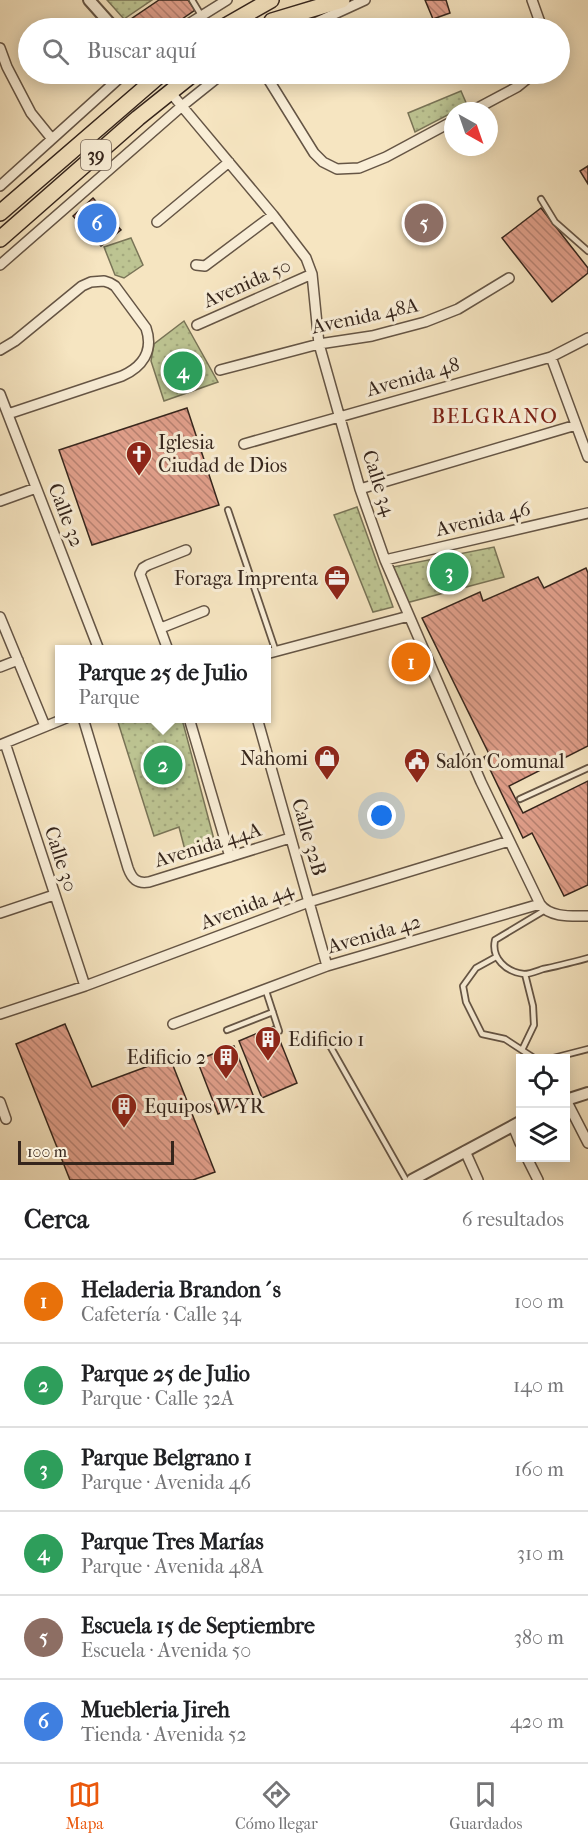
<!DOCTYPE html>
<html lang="es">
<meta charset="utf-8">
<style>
:root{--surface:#fff;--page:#f6f6f6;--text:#202124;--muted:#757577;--line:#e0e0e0;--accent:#ea580c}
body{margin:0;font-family:"IM FELL French Canon",serif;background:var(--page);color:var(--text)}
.controls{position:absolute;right:18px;bottom:18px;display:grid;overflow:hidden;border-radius:0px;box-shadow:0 3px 15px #0003}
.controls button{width:54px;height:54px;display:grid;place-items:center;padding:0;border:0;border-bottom:2px solid var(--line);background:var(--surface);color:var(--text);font:30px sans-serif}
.compass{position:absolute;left:444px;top:102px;width:54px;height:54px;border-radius:50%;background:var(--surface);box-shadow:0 3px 15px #0003;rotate:140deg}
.scale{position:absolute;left:18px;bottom:15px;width:156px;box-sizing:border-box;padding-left:6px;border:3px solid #35251c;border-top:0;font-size:16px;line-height:21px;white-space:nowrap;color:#35251c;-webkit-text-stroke:4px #f9eed7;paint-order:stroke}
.you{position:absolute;left:382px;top:816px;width:21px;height:21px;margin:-15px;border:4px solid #fff;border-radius:50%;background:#1a73e8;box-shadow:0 0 0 9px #1a73e833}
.badge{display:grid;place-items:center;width:39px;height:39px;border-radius:50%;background:var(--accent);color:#fff;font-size:20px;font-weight:700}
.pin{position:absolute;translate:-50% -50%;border:3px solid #fff;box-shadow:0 2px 6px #0006}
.popup{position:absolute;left:55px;top:645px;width:216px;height:78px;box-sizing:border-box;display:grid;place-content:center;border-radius:0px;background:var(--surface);filter:drop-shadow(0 2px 4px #0005);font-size:20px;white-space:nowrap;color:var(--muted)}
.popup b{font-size:22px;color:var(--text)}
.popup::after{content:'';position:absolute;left:50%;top:100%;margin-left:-12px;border:12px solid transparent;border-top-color:var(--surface)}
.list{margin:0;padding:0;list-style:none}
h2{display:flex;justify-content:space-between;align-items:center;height:78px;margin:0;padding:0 24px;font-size:26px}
h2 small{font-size:20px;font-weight:400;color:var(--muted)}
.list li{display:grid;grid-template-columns:39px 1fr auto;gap:18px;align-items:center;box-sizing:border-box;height:84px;padding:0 24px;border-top:2px solid var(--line)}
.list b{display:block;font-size:22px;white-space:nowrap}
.list p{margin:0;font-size:20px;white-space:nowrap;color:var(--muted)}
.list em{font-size:20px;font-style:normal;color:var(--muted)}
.icon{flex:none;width:33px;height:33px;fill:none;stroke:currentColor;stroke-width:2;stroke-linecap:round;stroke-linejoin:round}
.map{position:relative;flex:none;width:588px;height:1180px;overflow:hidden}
.search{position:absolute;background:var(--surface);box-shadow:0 3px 15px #0003;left:18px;right:18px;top:18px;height:66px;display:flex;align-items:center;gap:15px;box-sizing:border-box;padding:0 21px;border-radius:33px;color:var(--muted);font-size:22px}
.sheet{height:582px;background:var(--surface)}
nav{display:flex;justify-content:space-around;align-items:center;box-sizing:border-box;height:84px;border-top:2px solid var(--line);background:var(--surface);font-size:16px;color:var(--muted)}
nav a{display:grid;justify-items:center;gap:3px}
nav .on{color:var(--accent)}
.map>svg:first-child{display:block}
</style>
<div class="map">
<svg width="588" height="1180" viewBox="0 0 588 1180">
<defs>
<pattern id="park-dots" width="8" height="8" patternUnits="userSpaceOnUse" patternTransform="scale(1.5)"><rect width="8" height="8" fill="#bdc492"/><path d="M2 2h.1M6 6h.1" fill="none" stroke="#a3a87d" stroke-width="1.8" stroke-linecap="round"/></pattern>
<pattern id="building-back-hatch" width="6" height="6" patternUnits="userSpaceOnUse" patternTransform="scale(1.5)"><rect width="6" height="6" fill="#e2a08c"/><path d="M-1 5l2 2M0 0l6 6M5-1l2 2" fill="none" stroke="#b88272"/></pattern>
</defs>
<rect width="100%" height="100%" fill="#f6e5c1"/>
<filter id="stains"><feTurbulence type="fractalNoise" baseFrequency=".00333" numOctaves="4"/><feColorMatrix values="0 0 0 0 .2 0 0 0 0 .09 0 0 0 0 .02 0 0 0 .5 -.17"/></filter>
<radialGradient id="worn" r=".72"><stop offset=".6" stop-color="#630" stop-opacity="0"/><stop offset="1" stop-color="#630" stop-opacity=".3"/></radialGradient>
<path fill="url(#park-dots)" stroke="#797457" stroke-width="1.5" d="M107 0H152L124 19Z
M461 91 467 105 415 132 408 113Z
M131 238 143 265 124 278 115 275 104 247Z
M184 321 218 382 164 401 151 361 154 344Z
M357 507 393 607 373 612 334 515Z
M494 547 504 577 406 603 393 567Z
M117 719H182L216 847 187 858 179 827 154 836Z"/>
<path fill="url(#building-back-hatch)" stroke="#35251c" stroke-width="1.5" d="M159 0H188L195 10 169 28H133L128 21Z
M425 0H446L450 13 433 19Z
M588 166V184L580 171Z
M93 198 121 230 101 246 73 216Z
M541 208 588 268V273L552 302 502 238Z
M187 408 219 505 92 545 59 450Z
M586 568 588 573V746L509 786 523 813 588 781V885L564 896 532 833 523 838 484 757 489 754 422 618 480 592 483 601 538 577 544 588Z
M65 1024 92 1087 170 1058 215 1172 193 1180H70L16 1044Z
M274 1026 297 1083 262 1098 239 1041Z
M234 1046 255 1100 218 1114 197 1060Z"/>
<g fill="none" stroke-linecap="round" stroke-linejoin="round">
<g stroke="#655545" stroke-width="8">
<path id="service" d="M192 0 201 15
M541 199 555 222 588 251
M228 510 276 652
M520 799 588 768
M545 910 495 940C491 958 506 972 524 974 530 974 537 971 543 969 558 966 573 962 588 958
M496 957 476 968 463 986 466 1002 482 1034 505 1039 534 1058
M265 988 279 1031
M227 1030 273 1012
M325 1037 406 1180
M522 1050 534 1025 533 1006 525 974
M553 1058 588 1049"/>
</g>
<g stroke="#655545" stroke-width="12">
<path id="minor" d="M532 0 542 28
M182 28 227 0
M304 28 365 0
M0 48 7 67 31 113 52 139
M265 74 314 153 323 162 337 169 359 168 386 157 453 121
M170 92 273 215 306 258 312 274 319 344 360 489 385 560 481 782 540 904
M472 111 517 87 533 74
M0 186 124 74
M157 222 229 162
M0 265 182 106 222 74
M196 265 205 266 273 215
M197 325 312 274
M0 350 15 341 82 286 91 282 104 281 110 283 115 286 146 328C154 351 142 367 122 376L8 414
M551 357 588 457
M220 370 319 344 372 336 425 322 458 309 509 278
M0 394 99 650
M244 444 551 357 588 338
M360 489 576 425
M0 501 36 488
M385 560 588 513
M0 617 45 726
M161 628 204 611
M168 650 140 574 143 568 148 565 186 550
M266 654 409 616
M0 667 18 660
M83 718 128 868C132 879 137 884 149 882L290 838
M189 718 230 857
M257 718 327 966
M5 743 85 986
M0 745 66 718
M0 913 54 895
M0 1014 85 986 309 902 509 841
M173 1024 327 966 540 904C550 918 572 916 588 916
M566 1100 588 1143
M0 1102 6 1119
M513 1126 520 1143
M465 1151 478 1180
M527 1158 538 1180"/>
</g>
<g stroke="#655545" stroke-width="14">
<path id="tertiary" d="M89 0 114 28
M566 1100 588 1093
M412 1180 520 1122"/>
</g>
<g stroke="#35251c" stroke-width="18">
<path id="trunk" d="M272 21 342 0
M222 28 271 0
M0 213 161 74
M0 239 138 118 193 74"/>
</g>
<use href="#service" stroke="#f9eed7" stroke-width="4.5"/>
<use href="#minor" stroke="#f9eed7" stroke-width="9"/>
<use href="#tertiary" stroke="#f9eed7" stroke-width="10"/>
<use href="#trunk" stroke="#f6e5c1" stroke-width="15"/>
</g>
<defs>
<g id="church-pin" transform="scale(1.35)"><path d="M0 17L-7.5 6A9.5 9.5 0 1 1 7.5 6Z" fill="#8f2418" stroke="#f9eed7"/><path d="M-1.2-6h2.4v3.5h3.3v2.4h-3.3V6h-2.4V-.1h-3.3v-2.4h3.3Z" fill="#fff"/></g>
<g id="office-pin" transform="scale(1.35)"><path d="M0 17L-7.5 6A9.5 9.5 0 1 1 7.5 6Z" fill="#8f2418" stroke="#f9eed7"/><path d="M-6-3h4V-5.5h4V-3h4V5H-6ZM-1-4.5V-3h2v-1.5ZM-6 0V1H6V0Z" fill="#fff"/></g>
<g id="shop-pin" transform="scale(1.35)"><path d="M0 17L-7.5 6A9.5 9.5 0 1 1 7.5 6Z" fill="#8f2418" stroke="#f9eed7"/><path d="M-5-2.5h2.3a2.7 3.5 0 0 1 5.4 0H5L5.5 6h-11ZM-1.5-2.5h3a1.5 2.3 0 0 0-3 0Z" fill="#fff"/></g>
<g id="civic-pin" transform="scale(1.35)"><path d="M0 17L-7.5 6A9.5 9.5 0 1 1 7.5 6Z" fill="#8f2418" stroke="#f9eed7"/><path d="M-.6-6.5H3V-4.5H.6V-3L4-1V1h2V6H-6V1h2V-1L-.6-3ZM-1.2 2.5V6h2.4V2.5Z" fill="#fff"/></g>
<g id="building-pin" transform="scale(1.35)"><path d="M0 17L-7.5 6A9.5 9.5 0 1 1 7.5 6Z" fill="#8f2418" stroke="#f9eed7"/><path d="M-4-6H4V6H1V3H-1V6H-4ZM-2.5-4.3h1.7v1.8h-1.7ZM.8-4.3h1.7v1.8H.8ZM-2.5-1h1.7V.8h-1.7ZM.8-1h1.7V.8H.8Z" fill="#fff"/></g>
</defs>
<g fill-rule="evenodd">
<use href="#church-pin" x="139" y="454"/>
<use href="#office-pin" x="337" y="578"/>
<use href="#shop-pin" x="327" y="758"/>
<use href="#civic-pin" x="417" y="761"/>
<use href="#building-pin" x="268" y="1039"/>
<use href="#building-pin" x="226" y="1057"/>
<use href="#building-pin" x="124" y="1106"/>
</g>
<g text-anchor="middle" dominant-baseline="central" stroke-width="6" stroke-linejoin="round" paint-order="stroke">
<rect fill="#f9eed7" stroke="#706154" stroke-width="1.5" x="81" y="140" width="30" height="30" rx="4.5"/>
<g font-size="18" font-weight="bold" fill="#35251c">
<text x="96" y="155">39</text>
</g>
<g font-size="20" fill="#35251c" stroke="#f9eed7">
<text transform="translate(247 283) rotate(-24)">Avenida 50</text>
<text transform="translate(365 316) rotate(-12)">Avenida 48A</text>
<text transform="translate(413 377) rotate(-16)">Avenida 48</text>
<text transform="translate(379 483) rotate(72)">Calle 34</text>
<text transform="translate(66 515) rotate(69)">Calle 32</text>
<text transform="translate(483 519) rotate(-13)">Avenida 46</text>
<text transform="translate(309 837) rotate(74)">Calle 32B</text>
<text transform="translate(208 845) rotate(-17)">Avenida 44A</text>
<text transform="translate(61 859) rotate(72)">Calle 30</text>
<text transform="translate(247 906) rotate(-21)">Avenida 44</text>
<text transform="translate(374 934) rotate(-16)">Avenida 42</text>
</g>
<g font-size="20" fill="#35251c" stroke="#f9eed7" text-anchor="start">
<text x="158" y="442">Iglesia<tspan x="158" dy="23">Ciudad de Dios</tspan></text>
<text x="318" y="578" text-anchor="end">Foraga Imprenta</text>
<text x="308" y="758" text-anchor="end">Nahomi</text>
<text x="436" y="761">Salón Comunal</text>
<text x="288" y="1039">Edificio 1</text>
<text x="206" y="1057" text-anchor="end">Edificio 2</text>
<text x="144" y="1106">Equipos WYR</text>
</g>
<g font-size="21" letter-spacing="1.5" fill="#7a1f14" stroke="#f9eed7">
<text x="495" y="416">BELGRANO</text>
</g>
</g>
<rect width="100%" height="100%" filter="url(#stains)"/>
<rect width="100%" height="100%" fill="url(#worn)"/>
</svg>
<div class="controls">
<button><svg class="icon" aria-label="locate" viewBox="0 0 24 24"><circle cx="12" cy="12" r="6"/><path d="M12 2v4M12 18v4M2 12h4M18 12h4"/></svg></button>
<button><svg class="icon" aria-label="layers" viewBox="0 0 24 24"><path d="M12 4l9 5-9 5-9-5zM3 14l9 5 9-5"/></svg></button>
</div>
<svg class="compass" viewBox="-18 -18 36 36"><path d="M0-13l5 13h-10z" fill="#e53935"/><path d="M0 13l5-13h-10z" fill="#757577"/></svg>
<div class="scale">100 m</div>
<div class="you"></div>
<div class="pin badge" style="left:411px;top:662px;background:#e8710a">1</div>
<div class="pin badge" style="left:163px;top:765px;background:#2e9e5b">2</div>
<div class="popup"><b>Parque 25 de Julio</b>Parque</div>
<div class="pin badge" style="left:449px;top:572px;background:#2e9e5b">3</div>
<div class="pin badge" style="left:183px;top:371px;background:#2e9e5b">4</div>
<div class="pin badge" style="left:424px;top:223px;background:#8d6e63">5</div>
<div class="pin badge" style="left:97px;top:223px;background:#3f7fe0">6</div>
<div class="search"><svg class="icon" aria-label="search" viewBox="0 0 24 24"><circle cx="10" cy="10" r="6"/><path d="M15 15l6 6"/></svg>Buscar aquí</div>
</div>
<section class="sheet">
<h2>Cerca<small>6 resultados</small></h2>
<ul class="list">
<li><span class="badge" style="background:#e8710a">1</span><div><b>Heladeria Brandon´s</b><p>Cafetería · Calle 34</p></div><em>100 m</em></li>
<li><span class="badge" style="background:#2e9e5b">2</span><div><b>Parque 25 de Julio</b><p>Parque · Calle 32A</p></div><em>140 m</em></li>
<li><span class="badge" style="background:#2e9e5b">3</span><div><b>Parque Belgrano 1</b><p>Parque · Avenida 46</p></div><em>160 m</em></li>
<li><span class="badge" style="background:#2e9e5b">4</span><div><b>Parque Tres Marías</b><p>Parque · Avenida 48A</p></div><em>310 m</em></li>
<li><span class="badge" style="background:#8d6e63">5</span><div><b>Escuela 15 de Septiembre</b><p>Escuela · Avenida 50</p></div><em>380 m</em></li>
<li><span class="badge" style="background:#3f7fe0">6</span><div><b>Muebleria Jireh</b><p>Tienda · Avenida 52</p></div><em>420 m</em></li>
</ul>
</section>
<nav>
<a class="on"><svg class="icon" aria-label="map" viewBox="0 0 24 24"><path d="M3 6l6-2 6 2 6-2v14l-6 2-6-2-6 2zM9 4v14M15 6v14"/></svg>Mapa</a>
<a><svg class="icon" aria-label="directions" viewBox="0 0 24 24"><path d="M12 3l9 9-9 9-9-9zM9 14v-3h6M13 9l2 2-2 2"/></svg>Cómo llegar</a>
<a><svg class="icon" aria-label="saved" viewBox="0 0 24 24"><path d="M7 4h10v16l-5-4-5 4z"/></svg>Guardados</a>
</nav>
